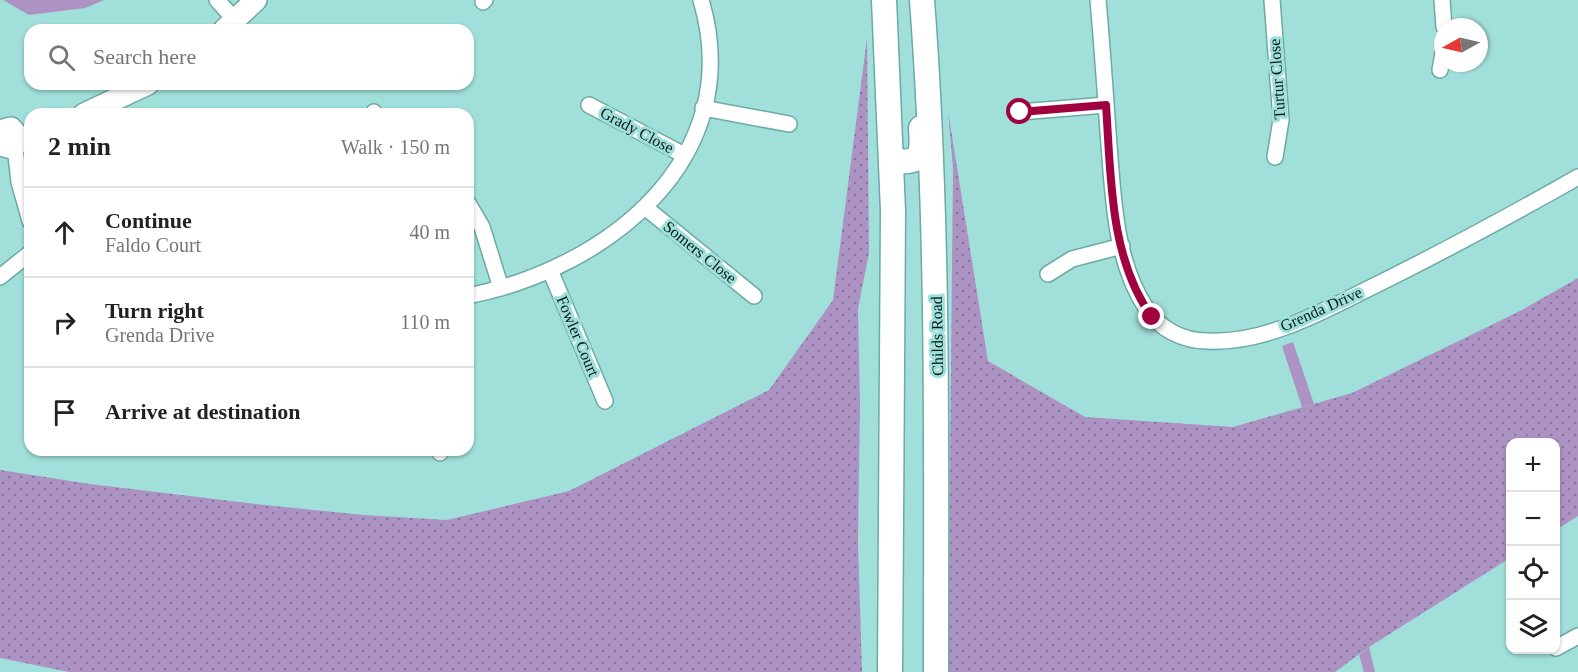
<!DOCTYPE html>
<meta charset="utf-8">
<style>
:root{--surface:#fff;--page:#f2f2f2;--text:#222;--muted:#767676;--line:#e0e0e0}
body{margin:0;font-family:Georgia,serif;background:var(--page);color:var(--text)}
.controls{position:absolute;right:18px;bottom:18px;display:grid;overflow:hidden;border-radius:12px;box-shadow:0 2px 4px #0004}
.controls button{width:54px;height:54px;display:grid;place-items:center;padding:0;border:0;border-bottom:2px solid var(--line);background:var(--surface);color:var(--text);font:30px sans-serif}
.compass{position:absolute;left:1434px;top:18px;width:54px;height:54px;border-radius:50%;background:var(--surface);box-shadow:0 2px 4px #0004;rotate:262deg}
.stop{position:absolute;width:18px;height:18px;margin:-14px;border:4px solid #a00240;border-radius:50%;background:#fff}
.stop.end{background:#a00240;border-color:#fff;box-shadow:0 2px 6px #0008}
.list{margin:0;padding:0;list-style:none}
h2{display:flex;justify-content:space-between;align-items:center;height:78px;margin:0;padding:0 24px;font-size:26px}
h2 small{font-size:20px;font-weight:400;color:var(--muted)}
.list li{display:grid;grid-template-columns:39px 1fr auto;gap:18px;align-items:center;box-sizing:border-box;height:90px;padding:0 24px;border-top:2px solid var(--line)}
.list b{display:block;font-size:22px;white-space:nowrap}
.list p{margin:0;font-size:20px;white-space:nowrap;color:var(--muted)}
.list em{font-size:20px;font-style:normal;color:var(--muted)}
.icon{flex:none;width:33px;height:33px;fill:none;stroke:currentColor;stroke-width:2;stroke-linecap:round;stroke-linejoin:round}
.map{position:relative;flex:none;width:1578px;height:672px;overflow:hidden}
.search{position:absolute;background:var(--surface);box-shadow:0 2px 4px #0004;left:24px;top:24px;width:450px;height:66px;display:flex;align-items:center;gap:15px;box-sizing:border-box;padding:0 21px;border-radius:18px;color:var(--muted);font-size:22px}
.panel{position:absolute;background:var(--surface);box-shadow:0 2px 4px #0004;left:24px;top:108px;width:450px;height:348px;border-radius:18px}
.map>svg:first-child{display:block}
</style>
<div class="map">
<svg width="1578" height="672" viewBox="0 0 1578 672">
<defs>
<pattern id="grass-dots" width="8" height="8" patternUnits="userSpaceOnUse" patternTransform="scale(1.5)"><rect width="8" height="8" fill="#ad93c4"/><path d="M2 2h.1M6 6h.1" fill="none" stroke="#8b779e" stroke-width="1.8" stroke-linecap="round"/></pattern>
</defs>
<rect width="100%" height="100%" fill="#a1dfda"/>
<path fill="url(#grass-dots)" d="M867 38 869 253 858 309 860 405 858 542 862 672H69L0 658V470L90 484 264 505 364 515 447 520 569 491 769 390 833 300Z
M948 111 988 361 1085 417 1233 427 1352 393 1522 310 1578 278V516L1556 530V442H1510V558L1369 647 1335 672H948L953 168Z"/>
<path fill="#ad93c4" d="M3 0H104L85 8 29 15Z
M1293 342 1314 404 1302 407 1282 346Z
M1369 647 1375 672H1364L1359 655Z"/>
<g fill="none" stroke-linecap="round" stroke-linejoin="round">
<g stroke="#6daaa5" stroke-width="18">
<path id="street" d="M217 0 235 20
M1098 0C1102 44 1105 88 1108 132 1113 189 1113 258 1146 308 1159 329 1183 341 1207 341 1269 344 1328 308 1382 282 1448 249 1513 214 1578 177
M1272 0 1281 120 1275 157
M1442 0 1444 27
M483 2 485 0
M1440 70 1443 53
M589 105 684 155
M703 108 789 124
M374 112 375 114
M1020 112 1106 105
M15 147 19 182 30 221
M468 203 482 227 501 288
M646 208 754 296
M550 270 605 401
M1048 274 1072 259 1122 246
M0 277 30 253
M468 296C608 268 748 158 701 0
M440 450V453
M1556 648 1578 636"/>
</g>
<g stroke="#6daaa5" stroke-width="24">
<path id="secondary" d="M224 30 256 0
M84 114 148 84
M0 131 11 128 19 137 18 143 12 148 0 145"/>
</g>
<g stroke="#6daaa5" stroke-width="27">
<path id="primary" d="M884 0 893 211 890 672
M922 0C939 224 936 447 936 672
M891 161C921 164 923 156 921 128"/>
</g>
<use href="#street" stroke="#fff" stroke-width="15"/>
<use href="#secondary" stroke="#fff" stroke-width="21"/>
<use href="#primary" stroke="#fff" stroke-width="24"/>
</g>
<g fill="none" stroke-linecap="round" stroke-linejoin="round">
<path stroke="#a00240" stroke-width="8" d="M1020 112 1106 105C1111 174 1109 258 1152 317"/>
</g>
<g text-anchor="middle" dominant-baseline="central" stroke-width="6" stroke-linejoin="round" paint-order="stroke">
<g font-size="16" fill="#031c1b" stroke="#a1dfda">
<text transform="translate(1277 79) rotate(-94)">Turtur Close</text>
<text transform="translate(637 130) rotate(28)">Grady Close</text>
<text transform="translate(700 252) rotate(39)">Somers Close</text>
<text transform="translate(1321 309) rotate(-24)">Grenda Drive</text>
<text transform="translate(578 336) rotate(67)">Fowler Court</text>
<text transform="translate(937 336) rotate(-91)">Childs Road</text>
</g>
</g>
</svg>
<div class="controls">
<button>+</button>
<button>−</button>
<button><svg class="icon" aria-label="locate" viewBox="0 0 24 24"><circle cx="12" cy="12" r="6"/><path d="M12 2v4M12 18v4M2 12h4M18 12h4"/></svg></button>
<button><svg class="icon" aria-label="layers" viewBox="0 0 24 24"><path d="M12 4l9 5-9 5-9-5zM3 14l9 5 9-5"/></svg></button>
</div>
<svg class="compass" viewBox="-18 -18 36 36"><path d="M0-13l5 13h-10z" fill="#e53935"/><path d="M0 13l5-13h-10z" fill="#767676"/></svg>
<div class="stop" style="left:1020px;top:112px"></div>
<div class="stop end" style="left:1152px;top:317px"></div>
<div class="search"><svg class="icon" aria-label="search" viewBox="0 0 24 24"><circle cx="10" cy="10" r="6"/><path d="M15 15l6 6"/></svg>Search here</div>
<section class="panel">
<h2>2 min<small>Walk · 150 m</small></h2>
<ul class="list">
<li><svg class="icon" aria-label="ahead" viewBox="0 0 24 24"><path d="M12 20V5M6 11l6-6 6 6"/></svg><div><b>Continue</b><p>Faldo Court</p></div><em>40 m</em></li>
<li><svg class="icon" aria-label="right" viewBox="0 0 24 24"><path d="M7 20v-9h11M14 6l5 5-5 5"/></svg><div><b>Turn right</b><p>Grenda Drive</p></div><em>110 m</em></li>
<li><svg class="icon" aria-label="arrive" viewBox="0 0 24 24"><path d="M6 21V4h12l-3 4 3 4H6"/></svg><div><b>Arrive at destination</b></div></li>
</ul>
</section>
</div>
